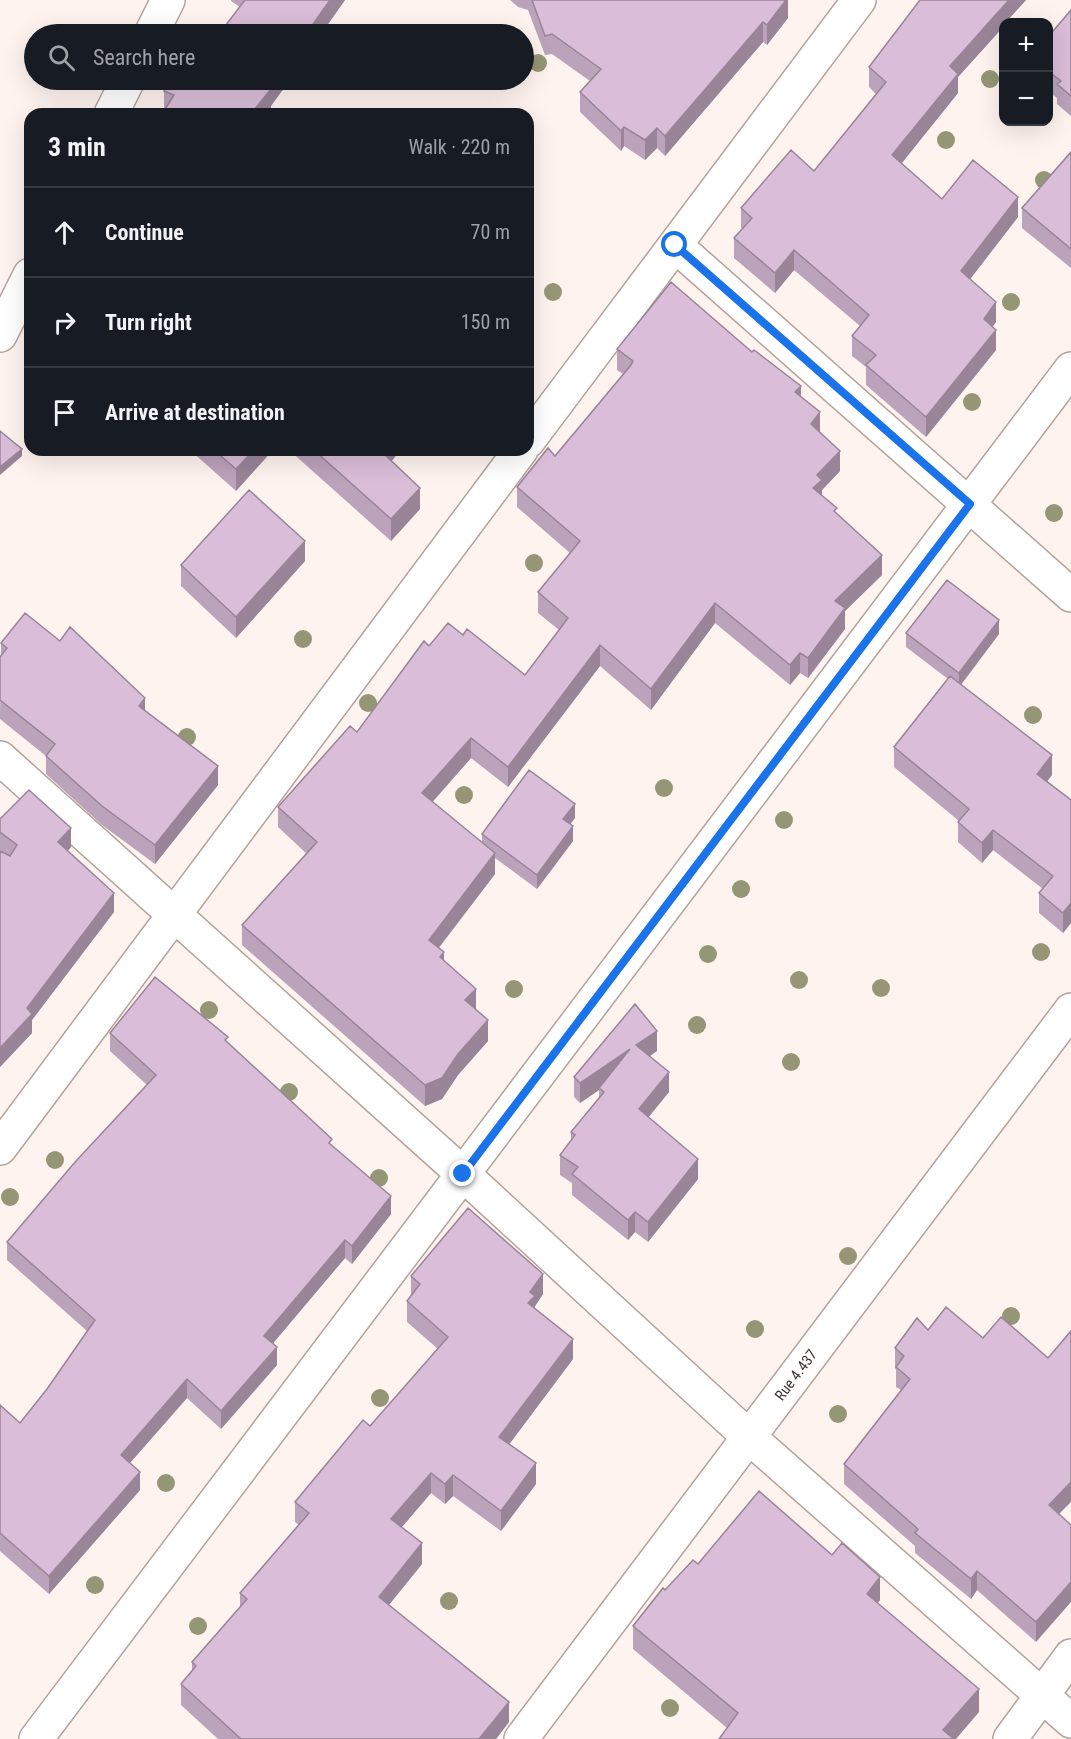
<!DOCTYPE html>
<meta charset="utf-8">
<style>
:root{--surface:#171b24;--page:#242831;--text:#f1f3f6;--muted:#9ea1a6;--line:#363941}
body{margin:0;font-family:"Roboto Condensed",sans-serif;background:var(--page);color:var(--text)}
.controls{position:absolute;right:18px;top:18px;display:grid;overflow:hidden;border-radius:12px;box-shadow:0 6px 24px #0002}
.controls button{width:54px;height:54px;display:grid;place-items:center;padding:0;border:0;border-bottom:2px solid var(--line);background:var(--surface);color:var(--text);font:30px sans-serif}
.stop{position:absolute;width:18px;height:18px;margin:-14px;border:4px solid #1a73e8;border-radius:50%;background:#fff}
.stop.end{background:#1a73e8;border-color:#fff;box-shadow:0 2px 6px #0008}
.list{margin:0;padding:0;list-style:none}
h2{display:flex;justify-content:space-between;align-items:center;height:78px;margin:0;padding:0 24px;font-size:26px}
h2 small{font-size:20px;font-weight:400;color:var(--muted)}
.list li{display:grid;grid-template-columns:39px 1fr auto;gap:18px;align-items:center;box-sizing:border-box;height:90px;padding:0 24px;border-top:2px solid var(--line)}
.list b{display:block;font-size:22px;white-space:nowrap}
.list em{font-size:20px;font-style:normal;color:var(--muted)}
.icon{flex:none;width:33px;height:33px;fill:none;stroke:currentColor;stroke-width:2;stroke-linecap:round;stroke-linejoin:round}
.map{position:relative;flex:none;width:1071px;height:1739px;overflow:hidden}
.search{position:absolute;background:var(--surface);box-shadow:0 6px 24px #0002;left:24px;top:24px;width:510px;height:66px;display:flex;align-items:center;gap:15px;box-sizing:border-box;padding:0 21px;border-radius:33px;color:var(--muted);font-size:22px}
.panel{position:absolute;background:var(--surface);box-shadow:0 6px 24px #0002;left:24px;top:108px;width:510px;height:348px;border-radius:18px}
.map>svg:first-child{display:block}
</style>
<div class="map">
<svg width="1071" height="1739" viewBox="0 0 1071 1739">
<rect width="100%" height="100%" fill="#fef3ee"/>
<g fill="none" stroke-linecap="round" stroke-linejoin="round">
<g stroke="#b4a29b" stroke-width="36">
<path id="minor" d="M151 34 168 0
M111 114 128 80
M675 245 1071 595
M0 335 30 275
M528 441 859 0
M0 758 463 1174 749 1437 1071 1721
M0 1148 521 450
M36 1739 1071 369
M521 1739 1071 1010
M1010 1739 1071 1656"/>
</g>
<use href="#minor" stroke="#fff" stroke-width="33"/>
</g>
<g fill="#959675">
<circle cx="538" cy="63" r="9"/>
<circle cx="990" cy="79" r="9"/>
<circle cx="946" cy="140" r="9"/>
<circle cx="1044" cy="180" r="9"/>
<circle cx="553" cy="292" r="9"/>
<circle cx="1011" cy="302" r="9"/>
<circle cx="972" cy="402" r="9"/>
<circle cx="1054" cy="513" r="9"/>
<circle cx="534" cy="563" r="9"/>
<circle cx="303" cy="639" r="9"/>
<circle cx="368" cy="703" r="9"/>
<circle cx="1033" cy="715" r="9"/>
<circle cx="187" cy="737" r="9"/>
<circle cx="664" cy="788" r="9"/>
<circle cx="464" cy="795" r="9"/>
<circle cx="784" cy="820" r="9"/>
<circle cx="741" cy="889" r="9"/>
<circle cx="1041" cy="952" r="9"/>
<circle cx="708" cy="954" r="9"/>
<circle cx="799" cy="980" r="9"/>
<circle cx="881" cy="988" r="9"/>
<circle cx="514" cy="989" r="9"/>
<circle cx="209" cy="1010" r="9"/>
<circle cx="697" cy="1025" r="9"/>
<circle cx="791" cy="1062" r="9"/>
<circle cx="289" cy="1092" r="9"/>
<circle cx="55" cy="1160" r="9"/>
<circle cx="379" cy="1178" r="9"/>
<circle cx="10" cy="1197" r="9"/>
<circle cx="848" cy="1256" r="9"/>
<circle cx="1011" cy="1316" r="9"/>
<circle cx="755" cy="1329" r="9"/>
<circle cx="380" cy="1398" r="9"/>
<circle cx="838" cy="1414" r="9"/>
<circle cx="166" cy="1483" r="9"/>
<circle cx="95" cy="1585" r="9"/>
<circle cx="449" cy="1601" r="9"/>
<circle cx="198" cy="1626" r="9"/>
<circle cx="670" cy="1708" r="9"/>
</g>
<path fill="#bba3bb" d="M231 0H345L321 34H219L240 7 231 1Z
M510 0H788V18L767 45 763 42 665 156 657 148 645 160 624 146 621 151 580 112V92L590 81 552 54 545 55 528 10 518 7Z
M1026 0 1006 22H1004V26L958 77V93L902 163 942 199 1018 217 970 279 996 322 992 327 996 350 926 437 866 385V367L852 356V336L860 326 794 270 775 293 734 258V238L742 229 741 227V208L814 171 876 94 869 87V67Z
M1071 10V116L1057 104V98L1048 91V37Z
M164 91 271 106V111L268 114H162L164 111Z
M1071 152V268L1022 228V208Z
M617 349 801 396 840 471 822 490V496L837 514 882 575 845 611V629L808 678 800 673 790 685 715 623 651 710 600 666 508 787 471 758 432 802 482 843V834L575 818 570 824 573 841 537 889 495 858V874L439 948 444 961 476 1009 488 1041 458 1075 442 1099 425 1106 242 945V925L307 854 278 827V807L357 732 429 646 463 635 525 675 559 630 538 613V592L570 553 517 507V487L555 456 623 374 617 370Z
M190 450H273L236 491Z
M289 450H401L391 461 420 509 391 541Z
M305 561 236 638 181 586V565Z
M906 633 999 634 961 685 1052 775 1047 781 1071 800V923L1063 933 1039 913V893L1043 889 993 850 982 863 958 842V822L959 821 894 767V747L948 679 906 647Z
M1 643 145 711 218 785 155 864 102 825 46 774V756L0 719Z
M0 819 71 847 68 851 114 912 32 1020V1033L0 1067V851L2 852 0 851Z
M110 1033 228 1043 332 1146 391 1214 352 1264 345 1258 273 1343 277 1365 221 1429 187 1398 130 1463 140 1490 49 1594 0 1551V1405L20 1423 47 1389 87 1331 7 1260V1242L147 1085 110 1051Z
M657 1051 650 1056 669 1092 648 1117 698 1179 648 1242 635 1232 628 1240 572 1195V1183L560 1175V1155L571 1141V1132L599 1098V1090L580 1103 574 1097V1077Z
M411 1276 543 1294 535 1306V1309L573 1359 509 1444 536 1484 501 1531 453 1496 445 1504 431 1493 401 1527 422 1564 389 1605 509 1722 496 1739H218L181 1705V1684L192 1671V1662L240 1607V1593L299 1525 295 1522V1502L370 1426 438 1349 407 1322V1301L411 1297Z
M917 1318 1059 1514 1036 1642 977 1590 971 1599 915 1553V1546L844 1484V1464L901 1390 896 1387V1370L895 1368V1348Z
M698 1564 880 1600 877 1603 979 1712 727 1728 633 1649V1626L665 1590Z"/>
<path fill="#998498" d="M330 0H345L321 34H306Z
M786 0H788V18L767 45V25Z
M1009 0H1026L1006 22H1004V26L958 77V93L892 175V155L950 66Z
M763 22V42L665 156V136Z
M274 80H290L271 106V111L268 114H251Z
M624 127V146L621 151V131Z
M657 128V148L645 160V140Z
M1018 197V217L961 291V271Z
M794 250V270L775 293V273Z
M531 298V319L528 322V301Z
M996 302V322L984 339V319Z
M996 330V350L926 437V417Z
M801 386V406L795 392Z
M820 412V433L811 424Z
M22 449V456L0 475V467Z
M254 450H273L236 491V469Z
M382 450H401L381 473V451Z
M840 451V471L822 490V500L813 488 817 475Z
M420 488V509L391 541V519Z
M305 541V561L236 638V617Z
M882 555V575L845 611V629L808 678V658L835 601Z
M715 603V623L651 710V689Z
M999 620V634L959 687V673Z
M600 645V666L508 787V767Z
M800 653V673L790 685V665Z
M145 698V716L139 706Z
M471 738V758L422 814V793Z
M1052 755V775L1037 794V774Z
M218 766V785L155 864V845Z
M575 804V818L563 833V819Z
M573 826V841L537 889V875Z
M71 828V847L58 861V842Z
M993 830V850L982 863V843Z
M495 853V874L429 960V940Z
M114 893V912L32 1020V1033L0 1067V1048L27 1008Z
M1071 903V923L1063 933V913Z
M444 952V973L440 957Z
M476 989V1010L465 1000Z
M488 1020V1041L458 1075 442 1099 425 1106V1085Z
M657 1031V1051L636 1065V1045Z
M630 1049 599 1088V1090L580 1103V1083Z
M669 1072V1092L639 1129V1109Z
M698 1159V1179L648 1242V1222Z
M391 1196V1214L352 1264V1246Z
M635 1212V1232L628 1240V1220Z
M345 1240V1258L264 1354V1336Z
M543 1274V1294L535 1306V1316L528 1303 530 1292Z
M573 1339V1359L499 1458V1437Z
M277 1347V1365L221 1429V1411Z
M187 1379V1398L121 1473V1455Z
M536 1463V1484L501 1531V1511Z
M140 1472V1490L49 1594V1576Z
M431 1473V1493L391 1540V1519Z
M453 1475V1496L445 1504V1484Z
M1071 1482V1502L1049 1524V1505Z
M422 1543V1564L379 1617V1597Z
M977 1571V1590L971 1599V1579Z
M880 1577V1600L867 1617V1594Z
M1071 1582V1602L1036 1642V1622Z
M979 1689V1712L956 1739H943V1730Z
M509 1702V1722L496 1739H479Z"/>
<path fill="#dabdd9" stroke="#998498" stroke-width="1.5" d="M245 0H330L306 34H219Z
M532 0H786L767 25 763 22 665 136 657 128 645 140 624 127 621 131 580 92 601 69 552 34 545 36Z
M920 0H1009L950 66 958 74 892 155 942 199 973 160 1018 197 961 271 996 302 984 319 996 330 926 417 866 365 876 355 852 336 869 315 794 250 775 273 734 238 752 218 741 208 791 150 814 171 886 82 869 67Z
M1071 10V96L1057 84 1061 81 1048 71V37Z
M170 80H274L269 88 271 89 251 114H162L174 95 164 91Z
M1071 152V249L1022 208Z
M671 282 752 352 754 350 801 386 795 392 820 412 811 424 840 451 817 475 822 480 813 488 837 508 834 511 882 555 835 601 845 608 808 658 800 653 790 665 715 603 651 689 600 645 508 767 471 738 422 793 495 853 429 940 444 952 440 957 476 989 465 1000 488 1020 458 1054 442 1078 425 1085 242 925 317 842 278 807 350 726 357 732 424 641 429 646 448 623 463 635 467 629 525 675 568 618 538 592 580 541 517 487 548 448 555 456 631 365 633 361 617 349Z
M0 431 22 449 0 467Z
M214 450H254L236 469Z
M314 450H382L381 451 420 488 391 519Z
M249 490 305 541 236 617 181 565Z
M947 580 999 620 959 673 906 633Z
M25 613 60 641 70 627 145 698 139 706 218 766 155 845 102 806 46 756 55 744 0 700V657L7 648 1 643Z
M950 676 1052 755 1037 774 1071 800V903L1063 913 1039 893 1053 876 993 830 982 843 958 822 969 809 894 747Z
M529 770 575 804 563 819 573 826 537 875 482 834Z
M29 790 71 828 58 842 114 893 27 1008 32 1014 0 1048V851L10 856 17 845 0 832V819Z
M155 977 228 1037 225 1040 332 1139 329 1143 391 1196 352 1246 345 1240 264 1336 277 1347 221 1411 187 1379 121 1455 140 1472 49 1576 0 1533V1405L20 1423 47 1389 95 1320 7 1242 76 1161 156 1075 110 1033Z
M635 1004 657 1031 636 1045 669 1072 639 1109 698 1159 648 1222 635 1212 628 1220 572 1174 578 1167 560 1155 575 1135 571 1132 604 1092 599 1088 630 1049 580 1083 574 1077Z
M468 1208 543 1274 530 1292 535 1296 528 1303 573 1339 499 1437 536 1463 501 1511 453 1475 445 1484 431 1473 391 1519 422 1543 379 1597 509 1702 479 1739H241L181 1684 196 1666 192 1662 247 1599 240 1593 309 1513 295 1502 363 1420 370 1426 448 1337 407 1301 420 1284 411 1276Z
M946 1307 983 1338 1001 1317 1048 1358 1071 1331V1482L1049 1505 1071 1525V1582L1036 1622 977 1571 971 1579 915 1533 918 1529 844 1464 910 1379 896 1367 904 1356 895 1348 917 1318 928 1330Z
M759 1491 832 1555 842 1543 880 1577 867 1594 979 1689 943 1730 954 1739H719L738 1713 633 1626 663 1588 665 1590 693 1560 698 1564Z"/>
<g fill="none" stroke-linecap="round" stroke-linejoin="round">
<path stroke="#1a73e8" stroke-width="8" d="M463 1174 970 504 675 245"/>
</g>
<g text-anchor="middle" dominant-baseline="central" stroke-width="4.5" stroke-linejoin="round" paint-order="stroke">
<g font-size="15" fill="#3e3633" stroke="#fff">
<text transform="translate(796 1375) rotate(-53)">Rue 4.437</text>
</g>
</g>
</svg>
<div class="controls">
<button>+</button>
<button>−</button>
</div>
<div class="stop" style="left:675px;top:245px"></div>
<div class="stop end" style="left:463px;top:1174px"></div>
<div class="search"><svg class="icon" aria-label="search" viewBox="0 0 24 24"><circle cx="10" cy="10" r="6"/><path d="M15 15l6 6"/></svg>Search here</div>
<section class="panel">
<h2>3 min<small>Walk · 220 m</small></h2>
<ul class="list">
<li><svg class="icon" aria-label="ahead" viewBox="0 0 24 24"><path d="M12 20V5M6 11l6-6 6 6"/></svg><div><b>Continue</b></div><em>70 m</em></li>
<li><svg class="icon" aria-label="right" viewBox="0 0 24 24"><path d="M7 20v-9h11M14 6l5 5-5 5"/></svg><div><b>Turn right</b></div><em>150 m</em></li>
<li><svg class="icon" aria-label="arrive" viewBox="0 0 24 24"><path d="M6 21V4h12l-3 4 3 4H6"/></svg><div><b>Arrive at destination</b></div></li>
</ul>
</section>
</div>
